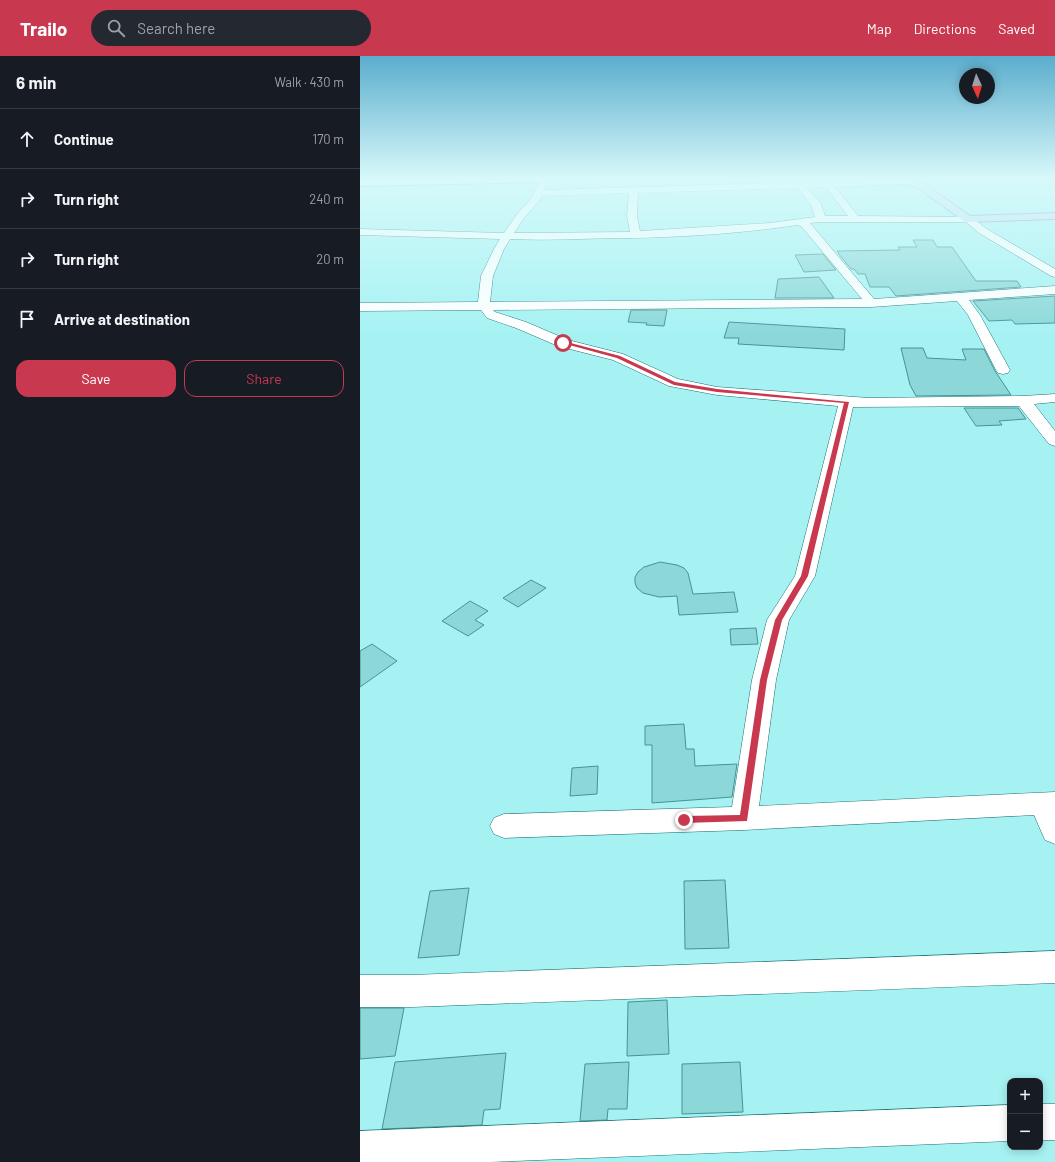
<!DOCTYPE html>
<meta charset="utf-8">
<style>
:root{--surface:#171b24;--page:#242831;--text:#f1f3f6;--muted:#9ea1a6;--line:#363941;--accent:#c8384e}
body{margin:0;font-family:Barlow,sans-serif;background:var(--page);color:var(--text)}
.controls{position:absolute;right:12px;bottom:12px;display:grid;overflow:hidden;border-radius:8px;box-shadow:0 2px 10px #0003}
.controls button{width:36px;height:36px;display:grid;place-items:center;padding:0;border:0;border-bottom:1px solid var(--line);background:var(--surface);color:var(--text);font:20px sans-serif}
.compass{position:absolute;left:599px;top:12px;width:36px;height:36px;border-radius:50%;background:var(--surface);box-shadow:0 2px 10px #0003;rotate:176deg}
.stop{position:absolute;width:12px;height:12px;margin:-9px;border:3px solid #c8384e;border-radius:50%;background:#fff}
.stop.end{background:#c8384e;border-color:#fff;box-shadow:0 1px 4px #0008}
.list{margin:0;padding:0;list-style:none}
h2{display:flex;justify-content:space-between;align-items:center;height:52px;margin:0;padding:0 16px;font-size:17px}
h2 small{font-size:13px;font-weight:400;color:var(--muted)}
.list li{display:grid;grid-template-columns:26px 1fr auto;gap:12px;align-items:center;box-sizing:border-box;height:60px;padding:0 16px;border-top:1px solid var(--line)}
.list b{display:block;font-size:15px;white-space:nowrap}
.list em{font-size:13px;font-style:normal;color:var(--muted)}
.actions{display:flex;gap:8px;padding:12px 16px}
.actions a{flex:1;padding:9px 0;border:1px solid var(--accent);border-radius:12px;text-align:center;font-size:14px;color:var(--accent)}
.actions .main{background:var(--accent);color:#fff}
.icon{flex:none;width:22px;height:22px;fill:none;stroke:currentColor;stroke-width:2;stroke-linecap:round;stroke-linejoin:round}
.map{position:relative;flex:none;width:695px;height:1106px;overflow:hidden}
header{display:flex;align-items:center;gap:24px;box-sizing:border-box;height:56px;padding:0 20px;background:var(--accent);color:#fff}
header strong{font-size:19px}
nav{display:flex;gap:22px;margin-inline-start:auto;font-size:14px}
.search{width:280px;height:36px;background:var(--page);display:flex;align-items:center;gap:10px;box-sizing:border-box;padding:0 14px;border-radius:22px;color:var(--muted);font-size:15px}
main{display:flex}
aside{flex:1;background:var(--surface)}
.map>svg:first-child{display:block}
</style>
<header>
<strong>Trailo</strong>
<div class="search"><svg class="icon" aria-label="search" viewBox="0 0 24 24"><circle cx="10" cy="10" r="6"/><path d="M15 15l6 6"/></svg>Search here</div>
<nav><a>Map</a><a>Directions</a><a>Saved</a></nav>
</header>
<main>
<aside>
<h2>6 min<small>Walk · 430 m</small></h2>
<ul class="list">
<li><svg class="icon" aria-label="ahead" viewBox="0 0 24 24"><path d="M12 20V5M6 11l6-6 6 6"/></svg><div><b>Continue</b></div><em>170 m</em></li>
<li><svg class="icon" aria-label="right" viewBox="0 0 24 24"><path d="M7 20v-9h11M14 6l5 5-5 5"/></svg><div><b>Turn right</b></div><em>240 m</em></li>
<li><svg class="icon" aria-label="right" viewBox="0 0 24 24"><path d="M7 20v-9h11M14 6l5 5-5 5"/></svg><div><b>Turn right</b></div><em>20 m</em></li>
<li><svg class="icon" aria-label="arrive" viewBox="0 0 24 24"><path d="M6 21V4h12l-3 4 3 4H6"/></svg><div><b>Arrive at destination</b></div></li>
</ul>
<div class="actions"><a class="main">Save</a><a>Share</a></div>
</aside>
<div class="map">
<svg width="695" height="1106" viewBox="0 0 695 1106">
<rect width="100%" height="100%" fill="#a6f2f3"/>
<path fill="#8cd8d9" stroke="#479394" d="M553 184H573L577 191H592L616 225H657L661 231 536 240 529 231H510L505 218H498L494 213H491L478 197H479L477 195 540 194 538 191H557Z
M463 198 476 214 444 216 435 199Z
M459 221 474 242H415L418 223Z
M695 240V267L655 268 652 264 629 265 613 245Z
M271 254H307L304 270 286 269 287 267 268 266Z
M369 266 485 273 484 294 378 288 379 282H364Z
M541 292H563L567 302 606 304 602 293H624L635 315 651 339 556 340 550 329Z
M604 352H658L666 363 639 365 642 369 616 370Z
M300 506 317 509 324 512 328 517 333 538 374 536 378 556 319 559 317 540 299 541 283 537 277 532 275 527V521L278 516 284 511Z
M171 524 186 532 158 551 143 542Z
M110 545 128 555 115 564 124 569 108 580 82 565Z
M396 572 398 588 371 589 370 573Z
M12 588 37 605 0 631V595Z
M324 668 326 693H334L335 710 377 708 372 741 292 747V689H285V670Z
M238 710 237 738 210 740 212 712Z
M365 824 369 892 325 893 324 825Z
M109 832 99 899 58 902 70 835Z
M307 944 309 998 267 1000 268 946Z
M0 952H44L35 1000 0 1003Z
M146 997 140 1053 124 1054 122 1069 22 1073 35 1006Z
M269 1006 267 1053H248L247 1064 220 1065 225 1008Z
M380 1006 383 1056 322 1058V1008Z"/>
<g fill="none" stroke-linecap="round" stroke-linejoin="round">
<g stroke="#1e6f71" stroke-width="1">
<path id="minor" d="M181 123H189L184 134 544 123 546 125 542 128 475 131 498 160 611 161 627 173 695 213V221L691 220 619 177 606 166H461L450 167 514 243 695 230V238L609 244 620 259 650 314 648 317 643 318 638 317 636 314 608 259 597 245 511 251 133 254 135 256 166 266 208 284 263 298 318 323 357 331 509 342 663 340 695 338V346L674 348 695 375V390L689 388 659 350 493 351 455 520 429 564 416 624 399 750 695 736V788L685 784 674 759 384 774 144 782 134 778 130 770 134 762 144 758 372 751 392 624 407 564 435 520 478 350 357 339 309 330 253 304 198 290 156 272 127 262 121 254 0 255V247L118 246 121 220 134 193 140 183 0 179V173L144 177 157 158 171 143ZM466 131 488 160H465L461 148 447 132ZM438 132 451 149 455 161 410 167 280 175 277 160 278 137ZM269 137 267 160 270 176 154 177 164 162 178 146 182 140ZM438 169 442 171 502 243 130 246 133 220 144 193 150 183C191 185 231 182 272 182 327 181 384 177 438 169Z
M695 895V927L52 951H0V919H52Z
M680 1048H695V1084H680Z
M650 1049V1085L130 1106H0V1075Z"/>
</g>
<g stroke="#1e6f71" stroke-width="2">
<path id="tertiary" d="M68 123H186L181 126 0 130V124Z
M527 123H548L560 125 562 127 557 130 532 126Z"/>
</g>
<g stroke="#7193b4" stroke-width="2">
<path id="primary" d="M552 123H561L562 126 610 160 695 157V163L608 166 604 165 554 129Z"/>
</g>
<use href="#minor" fill="#fff" fill-rule="evenodd"/>
<use href="#tertiary" fill="#fff" fill-rule="evenodd"/>
<use href="#primary" fill="#c4daf8" fill-rule="evenodd"/>
</g>
<linearGradient id="sky" x2="0" y2="1"><stop stop-color="#5badcd"/><stop offset="0.44" stop-color="#d7f9fa"/><stop offset="1" stop-color="#d7f9fa" stop-opacity="0"/></linearGradient>
<rect width="695" height="278" fill="url(#sky)"/>
<path fill="#c8384e" d="M203 285 260 300 315 326 357 333 489 346 448 520 422 564 407 624 387 765 324 767 320 764 324 760 380 759 400 624 415 564 441 520 484 347 357 336 314 329 257 302 202 287Z"/>
</svg>
<div class="controls">
<button>+</button>
<button>−</button>
</div>
<svg class="compass" viewBox="-18 -18 36 36"><path d="M0-13l5 13h-10z" fill="#e53935"/><path d="M0 13l5-13h-10z" fill="#9ea1a6"/></svg>
<div class="stop" style="left:203px;top:287px"></div>
<div class="stop end" style="left:324px;top:764px"></div>
</div>
</main>
